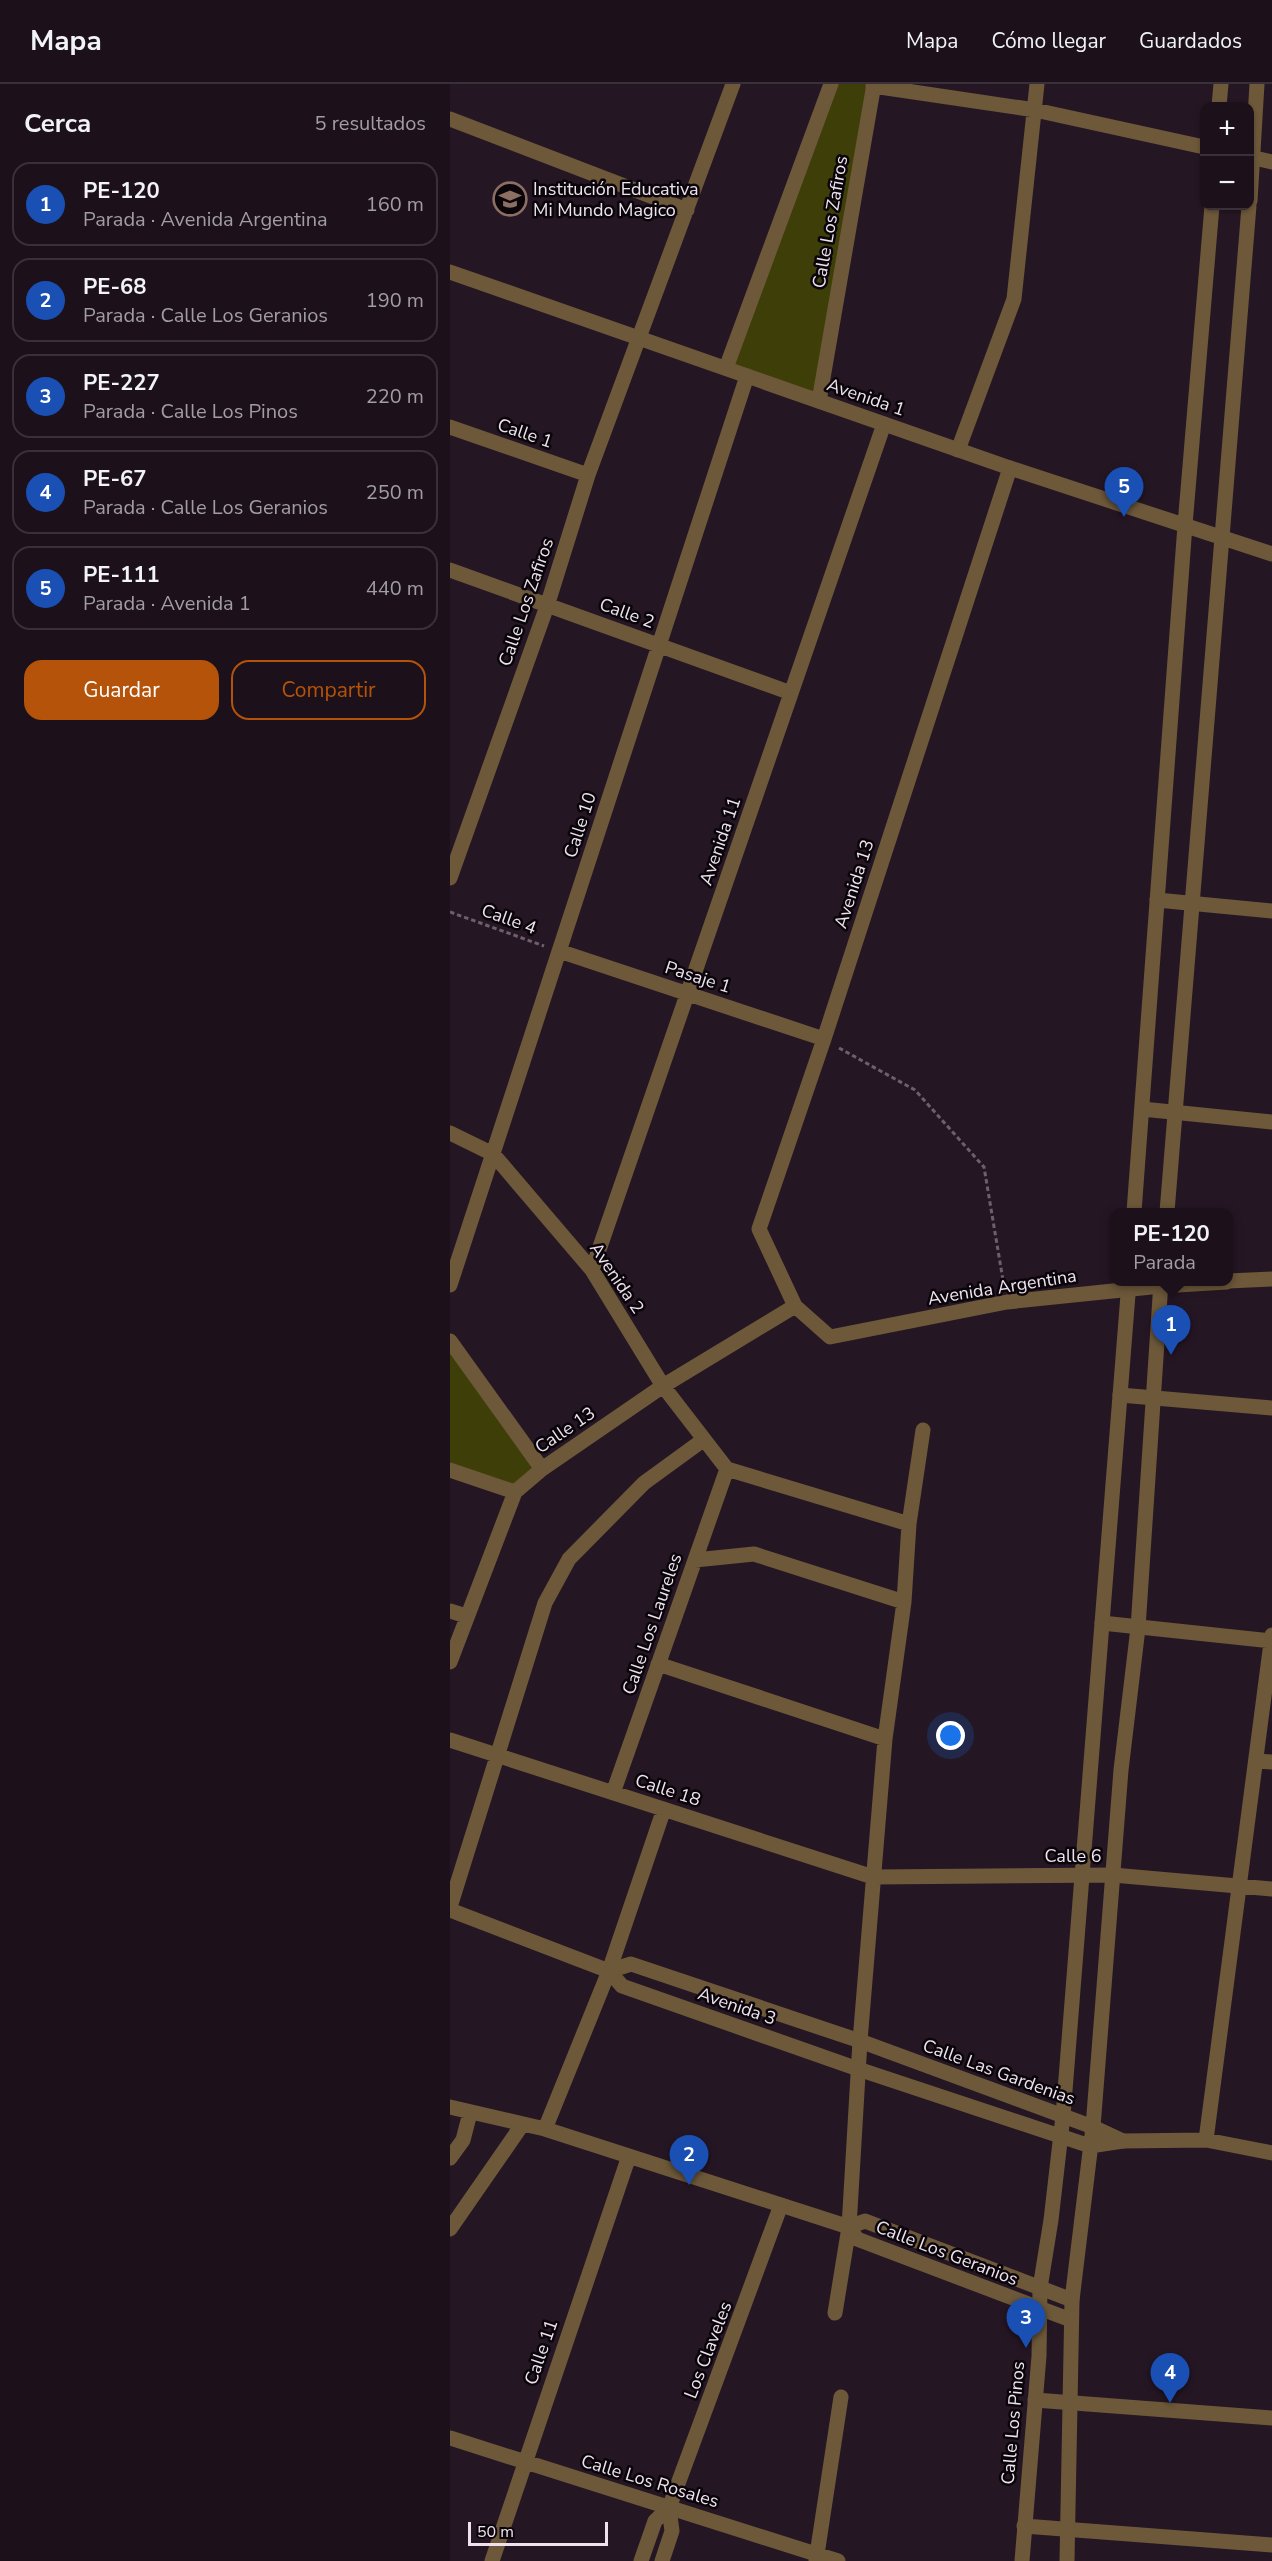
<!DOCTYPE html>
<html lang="es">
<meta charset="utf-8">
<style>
:root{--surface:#1c101b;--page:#251924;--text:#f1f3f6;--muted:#a09da3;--line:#3a303a;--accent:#b45309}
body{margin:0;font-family:"Nunito Sans",sans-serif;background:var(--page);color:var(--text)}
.controls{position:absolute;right:18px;top:18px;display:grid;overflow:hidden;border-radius:12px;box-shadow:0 2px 4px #0004}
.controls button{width:54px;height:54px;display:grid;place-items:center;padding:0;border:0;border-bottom:2px solid var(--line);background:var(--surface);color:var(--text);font:30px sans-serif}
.scale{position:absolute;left:18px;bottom:15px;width:140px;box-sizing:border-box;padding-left:6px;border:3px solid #eee3ed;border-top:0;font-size:16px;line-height:21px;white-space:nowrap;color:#eee3ed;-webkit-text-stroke:4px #0a050a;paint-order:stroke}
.you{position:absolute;left:501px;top:1652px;width:21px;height:21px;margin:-15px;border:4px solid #fff;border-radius:50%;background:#1a73e8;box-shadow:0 0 0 9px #1a73e833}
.badge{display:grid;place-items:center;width:39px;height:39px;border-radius:50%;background:var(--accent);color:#fff;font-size:20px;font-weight:700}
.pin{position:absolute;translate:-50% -50px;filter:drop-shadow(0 2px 3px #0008)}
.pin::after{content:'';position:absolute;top:32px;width:21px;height:18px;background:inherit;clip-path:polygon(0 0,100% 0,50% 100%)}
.popup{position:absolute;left:660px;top:1124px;width:123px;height:78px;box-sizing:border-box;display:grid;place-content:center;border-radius:12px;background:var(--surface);filter:drop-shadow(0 2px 4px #0005);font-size:20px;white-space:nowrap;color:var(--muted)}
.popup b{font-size:22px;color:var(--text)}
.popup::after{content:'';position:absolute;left:50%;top:100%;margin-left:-12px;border:12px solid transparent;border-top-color:var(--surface)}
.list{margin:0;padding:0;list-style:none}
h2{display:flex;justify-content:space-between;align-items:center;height:78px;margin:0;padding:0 24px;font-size:26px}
h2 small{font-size:20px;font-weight:400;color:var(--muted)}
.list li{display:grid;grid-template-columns:39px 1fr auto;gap:18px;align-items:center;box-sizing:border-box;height:84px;margin:0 12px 12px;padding:0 12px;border:2px solid var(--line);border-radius:18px}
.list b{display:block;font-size:22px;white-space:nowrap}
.list p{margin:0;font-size:20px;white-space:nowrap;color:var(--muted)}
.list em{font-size:20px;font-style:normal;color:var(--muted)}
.actions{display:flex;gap:12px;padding:18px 24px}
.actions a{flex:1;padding:14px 0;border:2px solid var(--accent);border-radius:18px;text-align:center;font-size:21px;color:var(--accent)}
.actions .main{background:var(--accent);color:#fff}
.map{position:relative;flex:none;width:822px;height:2477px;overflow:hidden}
header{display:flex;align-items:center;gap:36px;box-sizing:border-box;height:84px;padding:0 30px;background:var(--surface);border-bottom:2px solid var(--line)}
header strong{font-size:28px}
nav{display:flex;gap:33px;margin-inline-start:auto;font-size:21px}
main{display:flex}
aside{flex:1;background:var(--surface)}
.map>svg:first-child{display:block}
</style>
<header>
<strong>Mapa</strong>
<nav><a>Mapa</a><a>Cómo llegar</a><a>Guardados</a></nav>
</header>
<main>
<aside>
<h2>Cerca<small>5 resultados</small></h2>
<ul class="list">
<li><span class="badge" style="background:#1a4fb4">1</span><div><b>PE-120</b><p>Parada · Avenida Argentina</p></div><em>160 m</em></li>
<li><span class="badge" style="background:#1a4fb4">2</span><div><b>PE-68</b><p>Parada · Calle Los Geranios</p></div><em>190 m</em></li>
<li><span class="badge" style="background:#1a4fb4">3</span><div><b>PE-227</b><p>Parada · Calle Los Pinos</p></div><em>220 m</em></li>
<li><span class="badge" style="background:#1a4fb4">4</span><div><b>PE-67</b><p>Parada · Calle Los Geranios</p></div><em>250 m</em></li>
<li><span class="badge" style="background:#1a4fb4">5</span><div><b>PE-111</b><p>Parada · Avenida 1</p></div><em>440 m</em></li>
</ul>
<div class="actions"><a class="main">Guardar</a><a>Compartir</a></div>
</aside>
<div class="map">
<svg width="822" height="2477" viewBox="0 0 822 2477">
<rect width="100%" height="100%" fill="#251624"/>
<path fill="#3e3f08" d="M381 0H423L371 311 276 284Z
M0 1257 92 1385 65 1408 0 1386Z"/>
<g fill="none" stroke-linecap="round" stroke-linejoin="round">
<path stroke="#6d606c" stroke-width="3" stroke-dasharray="4.5 3" stroke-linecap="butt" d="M0 828 94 862
M389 964 465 1006 534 1083 554 1202"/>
<path stroke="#6d583a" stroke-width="15" d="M423 2 585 26 754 63
M0 35 237 126
M800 73 822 78
M276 284 381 0
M369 317 424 0
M0 343 138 391
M508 366 564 215 587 0
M560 384 374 955 309 1145 345 1222 380 1253 557 1218 711 1202 777 1198
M0 486 341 609
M0 794 97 522 138 391 283 0
M707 816 822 827
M109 867 374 955
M692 1025 822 1038
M0 1049 43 1070 142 1186 213 1302 277 1385
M142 1186 434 340
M778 1197 822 1195
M0 1201 297 292
M0 1257 92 1385
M670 1311 822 1324
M277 1385 459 1440
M0 1386 65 1408
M245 1476 304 1470 454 1518
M0 1527 16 1532
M652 1539 822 1557
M0 1578 65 1408 92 1385 213 1302 345 1222
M208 1580 435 1655
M0 1656 423 1793 663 1791 822 1805
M806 1677 822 1678
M163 1709 277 1385
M0 1823 95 1519 119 1475 194 1399 253 1356
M0 2023 95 2045 399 2143 407 2155 621 2236
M95 2045 159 1887 214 1725
M756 2056 822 1551
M673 2057 756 2056 822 2069
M0 2074 13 2056 20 2029
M399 2143 415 2137 622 2216
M0 2145 72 2041
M385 2229 399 2143 410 1957 435 1655 454 1518 459 1440 473 1346
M585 2316 822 2334
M0 2354 388 2477
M574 2442 822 2461
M42 2477 179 2072
M366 2477 391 2313"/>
<path stroke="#6d583a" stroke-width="15" d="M769 22 771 0
M800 117 807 0
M0 188 560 384 822 470
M684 1128 735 441 762 122
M717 1128 799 122
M0 1826 159 1887 172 1902 408 1985 640 2062 673 2057
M159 1887 181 1880 410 1957 643 2043 673 2057
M191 2477 205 2437 219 2424
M212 2477 222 2447 219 2424 331 2121
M572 2477 589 2272 590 2204 601 2136 613 2032 679 1198
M617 2477 622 2216 643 2043 671 1686 688 1544 711 1198"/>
</g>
<defs>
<g id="school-ring" transform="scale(1.725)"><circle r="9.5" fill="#0a050a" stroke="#8d6e63" stroke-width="1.5"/><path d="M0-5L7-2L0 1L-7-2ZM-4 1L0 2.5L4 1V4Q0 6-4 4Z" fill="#8d6e63"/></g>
</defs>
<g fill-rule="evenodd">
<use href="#school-ring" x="60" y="115"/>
</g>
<g text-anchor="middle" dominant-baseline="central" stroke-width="5" stroke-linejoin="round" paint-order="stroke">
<g font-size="18" fill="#eee3ed" stroke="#0a050a" text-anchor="start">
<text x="83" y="105">Institución Educativa<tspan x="83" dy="21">Mi Mundo Magico</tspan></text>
</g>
<g font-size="18" fill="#eee3ed" stroke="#0a050a">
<text transform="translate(380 138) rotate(-80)">Calle Los Zafiros</text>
<text transform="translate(416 313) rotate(19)">Avenida 1</text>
<text transform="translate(75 349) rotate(19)">Calle 1</text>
<text transform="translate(76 518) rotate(-71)">Calle Los Zafiros</text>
<text transform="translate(177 529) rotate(20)">Calle 2</text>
<text transform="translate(130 741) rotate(-72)">Calle 10</text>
<text transform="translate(270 757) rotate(-71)">Avenida 11</text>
<text transform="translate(404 800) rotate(-72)">Avenida 13</text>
<text transform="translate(59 835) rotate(20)">Calle 4</text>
<text transform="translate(248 893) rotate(18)">Pasaje 1</text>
<text transform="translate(167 1194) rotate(56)">Avenida 2</text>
<text transform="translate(552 1203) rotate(-9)">Avenida Argentina</text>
<text transform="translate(115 1346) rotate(-34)">Calle 13</text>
<text transform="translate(202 1540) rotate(-71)">Calle Los Laureles</text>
<text transform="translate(218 1706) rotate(18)">Calle 18</text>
<text x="623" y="1772">Calle 6</text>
<text transform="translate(287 1922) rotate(19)">Avenida 3</text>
<text transform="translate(549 1988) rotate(20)">Calle Las Gardenias</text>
<text transform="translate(497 2169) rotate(21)">Calle Los Geranios</text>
<text transform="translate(258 2266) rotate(-69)">Los Claveles</text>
<text transform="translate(91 2268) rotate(-71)">Calle 11</text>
<text transform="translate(563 2339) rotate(-85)">Calle Los Pinos</text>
<text transform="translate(200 2397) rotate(17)">Calle Los Rosales</text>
</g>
</g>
</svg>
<div class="controls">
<button>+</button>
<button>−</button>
</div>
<div class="scale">50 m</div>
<div class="you"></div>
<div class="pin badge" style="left:721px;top:1271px;background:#1a4fb4">1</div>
<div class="popup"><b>PE-120</b>Parada</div>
<div class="pin badge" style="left:239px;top:2101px;background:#1a4fb4">2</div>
<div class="pin badge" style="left:576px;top:2264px;background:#1a4fb4">3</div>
<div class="pin badge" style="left:720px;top:2319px;background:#1a4fb4">4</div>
<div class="pin badge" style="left:674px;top:433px;background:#1a4fb4">5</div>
</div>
</main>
